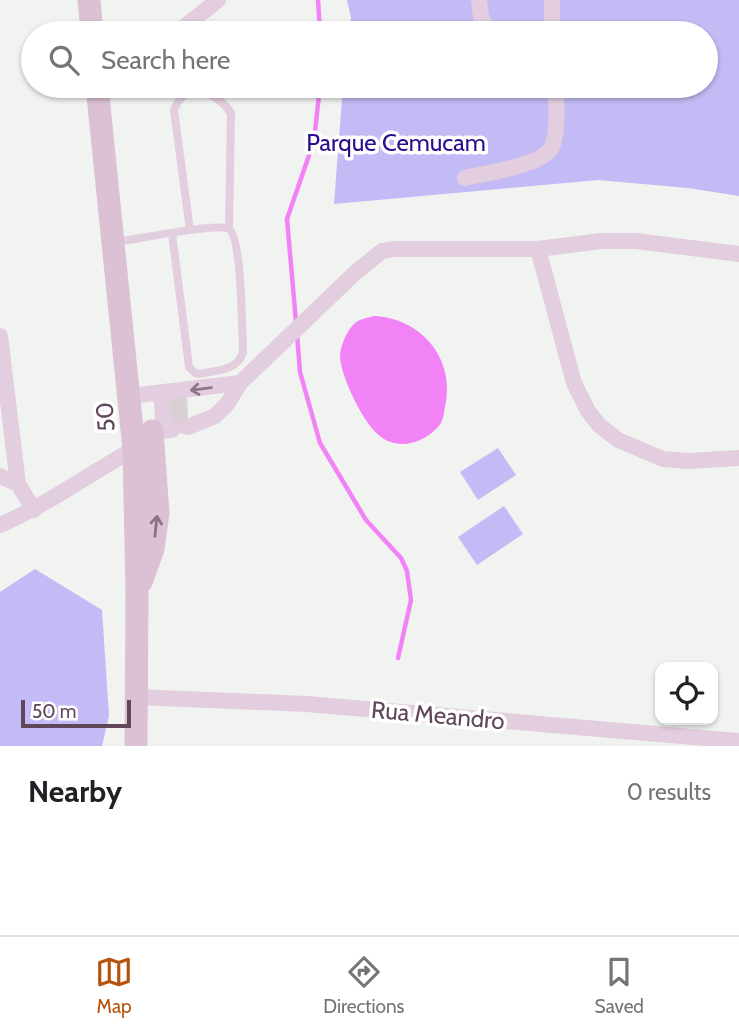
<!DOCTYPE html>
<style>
:root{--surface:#fff;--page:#f2f2f2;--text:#202124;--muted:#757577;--line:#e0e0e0;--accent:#b45309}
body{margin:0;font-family:Cabin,sans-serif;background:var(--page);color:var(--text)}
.controls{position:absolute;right:21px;bottom:21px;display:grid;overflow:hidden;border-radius:14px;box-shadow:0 2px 5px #0004}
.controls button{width:63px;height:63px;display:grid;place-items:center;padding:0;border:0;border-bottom:2px solid var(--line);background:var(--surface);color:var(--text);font:35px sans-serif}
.scale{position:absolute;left:21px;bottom:18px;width:110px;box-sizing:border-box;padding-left:7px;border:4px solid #61465b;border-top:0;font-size:19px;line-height:24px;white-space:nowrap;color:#61465b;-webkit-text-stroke:5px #fff;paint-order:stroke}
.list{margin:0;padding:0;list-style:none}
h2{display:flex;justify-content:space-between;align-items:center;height:91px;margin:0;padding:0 28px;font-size:30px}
h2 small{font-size:23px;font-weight:400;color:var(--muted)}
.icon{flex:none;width:38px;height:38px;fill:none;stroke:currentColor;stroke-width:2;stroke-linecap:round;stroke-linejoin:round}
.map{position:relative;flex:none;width:739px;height:746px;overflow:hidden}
.search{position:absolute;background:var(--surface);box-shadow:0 2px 5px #0004;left:21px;right:21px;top:21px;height:77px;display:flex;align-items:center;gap:18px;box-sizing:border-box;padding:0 24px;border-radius:38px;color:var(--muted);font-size:26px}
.sheet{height:189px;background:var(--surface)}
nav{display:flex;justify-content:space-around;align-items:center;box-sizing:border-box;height:98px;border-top:2px solid var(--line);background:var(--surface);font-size:19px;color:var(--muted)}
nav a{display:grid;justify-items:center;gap:4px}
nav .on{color:var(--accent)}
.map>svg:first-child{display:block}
</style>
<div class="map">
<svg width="739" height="746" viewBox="0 0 739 746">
<rect width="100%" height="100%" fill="#f1f3f0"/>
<path fill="#c2bbf5" d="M347 0H739V196L688 188 598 180 334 204 343 86H706V33H349L351 18Z
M498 448 516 475 478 500 460 472Z
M504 506 523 534 477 565 458 537Z
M35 569 102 610 109 716 102 746H0V592Z"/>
<path fill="#f283f7" d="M374 316C420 318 454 357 446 402 444 411 444 421 438 427 424 442 400 451 381 437 364 425 341 377 340 357 340 346 347 330 355 323 359 319 368 318 374 316Z"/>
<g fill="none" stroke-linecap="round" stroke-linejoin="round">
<path stroke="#f283f7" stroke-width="4.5" d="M318 0 320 33
M296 322 287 219 314 141 320 86
M297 334 300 372 320 443 366 520 401 558 407 571 411 600 398 658"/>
</g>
<path fill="#dacfd5" stroke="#ddd4d9" stroke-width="2" d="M186 395 188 432 172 433 168 398Z"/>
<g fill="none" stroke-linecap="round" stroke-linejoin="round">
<path stroke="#e2cede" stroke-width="8" d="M190 230 174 110C186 79 217 92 231 113L229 229
M116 242C134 240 218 222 229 229 242 237 242 333 243 352 238 371 216 370 199 374L195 373 189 367 172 233"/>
<path stroke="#e2cede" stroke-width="16" d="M479 0 481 17 489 33
M177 33 218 0
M552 33V0
M465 178C485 173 542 166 552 147 558 133 557 100 555 86
M538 249 574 383 588 411 599 425 618 440 663 459 688 461 739 458
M0 336 18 484
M161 393 164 430
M130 396 240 383
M188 427 215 416 228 403 240 383 355 273 382 251 395 249H538L601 241H636L739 254
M143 432 172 430
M0 476 18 484 34 510
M0 525C47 505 89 474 134 449
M137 697 307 704 739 741"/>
<path stroke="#dcc1d5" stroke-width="23" d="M89 0 92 33
M97 86 134 449 137 592 136 746
M141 582 153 549 158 513 152 431"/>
</g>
<defs><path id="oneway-shaft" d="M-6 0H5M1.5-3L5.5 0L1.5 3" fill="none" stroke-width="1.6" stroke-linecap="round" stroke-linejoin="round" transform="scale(1.75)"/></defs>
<use stroke="#8e7689" href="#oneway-shaft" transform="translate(201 389) rotate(173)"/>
<use stroke="#8c7186" href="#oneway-shaft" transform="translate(156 526) rotate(-84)"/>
<g text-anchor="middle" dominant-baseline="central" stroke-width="7" stroke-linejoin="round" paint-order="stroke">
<g font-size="24" fill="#2b0c8d" stroke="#fff">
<text x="396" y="142">Parque Cemucam</text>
</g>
<g font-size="24" fill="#61465b" stroke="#fff">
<text transform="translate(105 417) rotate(-95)">50</text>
<text transform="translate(438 715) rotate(5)">Rua Meandro</text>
</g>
</g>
</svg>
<div class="controls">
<button><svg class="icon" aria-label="locate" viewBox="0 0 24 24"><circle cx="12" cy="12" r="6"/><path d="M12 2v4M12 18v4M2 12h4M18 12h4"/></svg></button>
</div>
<div class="scale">50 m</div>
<div class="search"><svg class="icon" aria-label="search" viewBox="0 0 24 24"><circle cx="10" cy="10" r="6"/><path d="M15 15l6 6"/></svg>Search here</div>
</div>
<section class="sheet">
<h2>Nearby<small>0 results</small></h2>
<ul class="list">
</ul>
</section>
<nav>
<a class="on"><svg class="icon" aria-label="map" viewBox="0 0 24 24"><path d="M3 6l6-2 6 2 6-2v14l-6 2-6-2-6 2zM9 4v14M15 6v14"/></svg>Map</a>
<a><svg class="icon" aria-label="directions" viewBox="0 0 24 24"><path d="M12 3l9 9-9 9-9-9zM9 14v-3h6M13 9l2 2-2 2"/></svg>Directions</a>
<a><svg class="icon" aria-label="saved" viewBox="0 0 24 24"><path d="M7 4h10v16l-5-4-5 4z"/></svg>Saved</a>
</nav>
